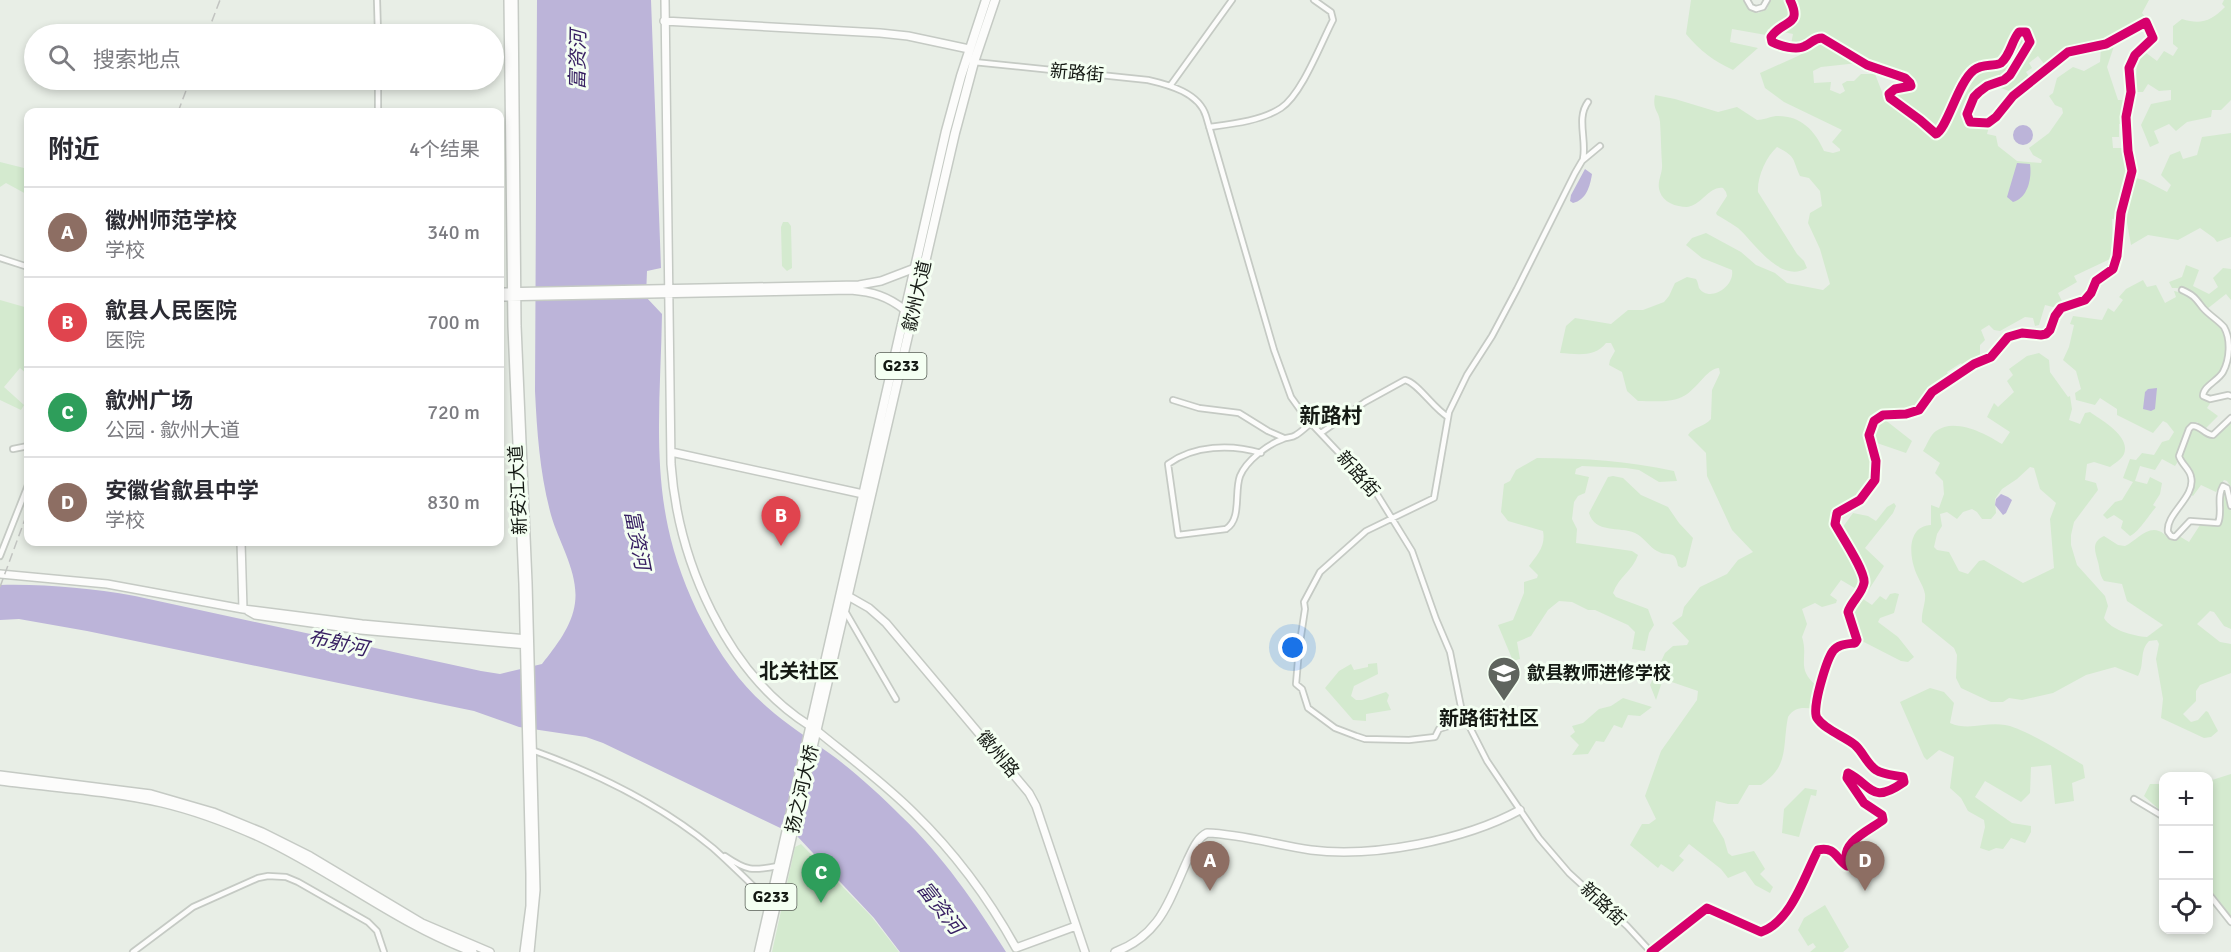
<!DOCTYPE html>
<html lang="zh">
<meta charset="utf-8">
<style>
:root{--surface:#fff;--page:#f7f7f7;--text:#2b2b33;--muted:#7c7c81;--line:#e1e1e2;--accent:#0f766e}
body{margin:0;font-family:Signika,"Noto Sans SC",sans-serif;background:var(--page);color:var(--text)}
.controls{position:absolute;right:18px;bottom:18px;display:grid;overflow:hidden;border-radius:12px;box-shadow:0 3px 9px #0003}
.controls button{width:54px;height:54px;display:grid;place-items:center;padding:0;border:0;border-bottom:2px solid var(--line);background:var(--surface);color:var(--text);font:30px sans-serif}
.you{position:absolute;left:1293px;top:648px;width:21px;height:21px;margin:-15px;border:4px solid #fff;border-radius:50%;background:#1a73e8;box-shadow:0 0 0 9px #1a73e833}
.badge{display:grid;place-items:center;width:39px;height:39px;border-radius:50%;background:var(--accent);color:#fff;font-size:20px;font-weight:700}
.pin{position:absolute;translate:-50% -50px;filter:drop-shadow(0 2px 3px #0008)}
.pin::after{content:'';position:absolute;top:32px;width:21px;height:18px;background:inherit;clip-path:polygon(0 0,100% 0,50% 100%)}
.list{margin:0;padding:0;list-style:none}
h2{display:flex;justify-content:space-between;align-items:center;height:78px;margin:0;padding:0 24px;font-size:26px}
h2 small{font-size:20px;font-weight:400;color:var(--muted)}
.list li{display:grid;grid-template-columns:39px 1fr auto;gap:18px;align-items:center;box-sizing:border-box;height:90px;padding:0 24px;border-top:2px solid var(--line)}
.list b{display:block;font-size:22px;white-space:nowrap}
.list p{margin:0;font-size:20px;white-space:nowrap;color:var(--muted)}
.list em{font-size:20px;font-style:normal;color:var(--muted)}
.icon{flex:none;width:33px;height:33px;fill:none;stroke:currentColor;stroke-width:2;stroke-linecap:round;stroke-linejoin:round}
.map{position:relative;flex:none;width:2231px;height:952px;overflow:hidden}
.search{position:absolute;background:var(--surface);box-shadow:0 3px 9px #0003;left:24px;top:24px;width:480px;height:66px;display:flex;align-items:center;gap:15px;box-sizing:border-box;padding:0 21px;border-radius:33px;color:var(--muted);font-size:22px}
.panel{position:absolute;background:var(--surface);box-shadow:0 3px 9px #0003;left:24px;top:108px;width:480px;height:438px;border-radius:12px}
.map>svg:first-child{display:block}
</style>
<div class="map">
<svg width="2231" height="952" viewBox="0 0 2231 952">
<rect width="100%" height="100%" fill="#e8eee6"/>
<path fill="#d4eacf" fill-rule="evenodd" d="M1691 0H1744L1748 6 1758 13 1767 9 1770 0H1785L1790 9C1789 19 1779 24 1772 30L1768 29 1766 35 1732 29 1730 42 1758 48 1733 70C1714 61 1700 51 1686 34Z
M1796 0H2149L2142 13 2146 18 2116 36 2102 42 2074 46 2045 65 2038 56 2029 63 2032 68 2026 72 2030 78 2009 91 1993 85C2014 77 2021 63 2033 44 2036 37 2033 33 2027 29H2020L1998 58 1975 64 1955 93 1941 122 1936 127 1896 98 1895 96 1898 92C1906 91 1915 95 1918 84L1914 78 1868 63 1819 33 1804 43 1791 44 1793 34 1779 31C1790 21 1807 20 1796 0Z
M2224 0H2231V100L2221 110H2212L2211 117 2187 122 2176 131 2169 124 2154 131 2159 143 2150 147 2141 125 2151 104 2171 100V90L2159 91 2148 84 2143 92H2133V80H2136L2137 62 2145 52 2157 61 2164 51 2173 56 2178 48 2173 44V26L2182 19C2201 25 2211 21 2225 7L2222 4Z
M2022 35 2026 36 2028 41C2024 51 2015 64 2008 72 2002 78 1993 78 1986 82 1975 88 1960 107 1963 120L1970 126 1989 127 1987 134 1996 136 1998 146 2017 161 2041 163 2042 160 2033 155 2029 148 2049 133 2063 113 2062 108 2055 105 2049 96 2053 93 2057 78 2073 67 2084 71 2100 62 2101 47 2115 43 2107 67 2118 100H2124V123L2119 124V137H2112L2113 148H2124C2133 174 2126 192 2120 218L2112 219 2113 256 2108 260 2074 276 2077 282 2058 293 2063 303 2057 308 2045 305 2039 325 2035 326 2033 318 2025 317 2000 331 1994 330 1989 325 1981 330 1985 340 1980 345V359L1964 368 1961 363 1947 372 1950 378 1933 389 1923 408 1915 414 1888 416 1884 419 1912 441 1906 453 1874 442C1872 449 1874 450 1876 456 1878 465 1873 481 1867 488 1858 501 1836 505 1833 521L1861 575V587L1858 590 1841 580 1830 595 1837 600 1836 603 1822 607 1815 603 1802 609 1807 624 1802 637C1809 659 1795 668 1817 686L1814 709C1803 707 1794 707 1788 717 1782 747 1790 765 1761 785H1749L1738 804H1728L1716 801 1713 821 1724 839 1728 853 1732 856 1754 851 1765 869 1760 874 1773 887 1770 893 1755 885 1745 871 1728 878 1721 869 1689 844 1679 856 1684 860 1673 872 1661 864 1658 868 1630 845 1642 824H1649L1656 819 1645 796 1661 751 1697 700 1698 691 1663 679 1656 700 1650 685 1665 653 1673 646 1687 645 1689 641 1672 623 1682 616 1684 607 1700 587 1727 574 1738 560 1753 552 1732 530 1707 476 1706 453 1688 435C1693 427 1704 427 1711 419L1712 390 1720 373 1719 368C1707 368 1695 392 1682 397 1669 403 1652 401 1638 401L1627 391 1622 372 1609 365 1610 360 1615 351 1611 343H1606C1595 358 1576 354 1560 353L1566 326 1575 318 1611 324 1628 310H1643L1664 302 1669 296 1675 283 1687 277 1696 279C1698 282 1698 285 1699 288 1709 303 1735 287 1732 270L1702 258 1686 245 1692 238 1706 233 1741 252 1756 265 1775 273 1787 283 1823 290 1830 284 1820 249 1808 223 1810 213 1822 206 1820 191 1809 178 1800 176C1792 159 1797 157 1777 147 1766 157 1757 177 1758 192L1797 254 1804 261 1807 268C1780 284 1755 243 1738 228 1731 223 1724 219 1717 215L1716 213 1727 196 1726 192 1723 188C1709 186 1701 206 1687 207 1676 207 1663 202 1660 192 1656 182 1663 174 1662 164 1661 150 1661 136 1660 122 1659 110 1652 111 1655 95L1675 99 1718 112 1737 107 1757 120C1763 120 1769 117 1776 116 1800 115 1815 130 1824 151L1833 153 1840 151V149L1832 142 1842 130 1784 102 1765 88 1760 73 1798 56 1822 41 1858 63 1821 67 1813 71 1814 83 1831 82 1830 90 1840 94 1845 91 1842 84 1847 81H1854L1861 74H1875L1886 102 1913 119 1930 133 1939 136C1956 121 1956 78 1980 69 1988 66 1996 68 2004 65 2012 56 2013 44 2022 35Z
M2231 133V237L2217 242 2214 238 2200 228 2178 240 2148 235 2131 245 2126 217H2122L2132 177 2144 180 2167 192 2171 185 2161 175 2170 155 2180 151 2183 159 2197 155 2202 137Z
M0 162 28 169V195L6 183 0 187Z
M783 222H788L791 226 792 268 787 271 782 266 781 227Z
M2186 265 2199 270 2193 286 2209 294 2218 287 2213 278 2223 268 2231 269V300L2226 294 2207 309C2197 293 2192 288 2172 288L2169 282 2182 277Z
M2143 280 2147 287 2156 285 2165 303 2176 297 2174 291 2188 294 2224 329 2228 350 2222 368 2213 381 2203 387 2200 391 2203 399 2211 402 2207 408 2218 416 2205 429 2197 422 2189 425 2176 454 2177 463 2175 466 2162 459 2155 470 2140 466 2135 481 2147 484 2150 477 2162 483 2160 494 2153 505 2156 507C2149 515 2138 533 2130 536L2121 528 2123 521 2114 515 2107 519 2103 515 2115 502 2122 500 2133 482 2123 478 2130 459 2136 460 2142 453 2154 455 2162 442 2169 440 2174 432 2167 423 2163 421 2153 433 2117 415V409L2100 398 2095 405 2076 400 2075 393 2081 389 2076 371 2063 360 2069 347 2074 325 2070 324 2073 316 2102 320 2108 308 2114 312 2123 300 2119 297 2126 289Z
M0 300 28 308V375L20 368 4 387 24 405 21 410 0 400Z
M2039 353 2049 360 2050 372 2068 397 2070 396 2072 409 2069 420 2080 424 2085 413 2090 412C2101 420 2131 436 2124 454 2122 459 2115 463 2110 467L2094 462 2087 464 2085 480 2096 483 2098 490 2074 522 2071 535V545L2077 565 2105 596 2108 606 2104 618C2111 630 2133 636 2147 637L2163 625 2127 601 2122 584 2104 581C2099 574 2100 569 2098 562 2095 551 2091 542 2104 536L2118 545 2125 546C2137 541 2149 522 2164 534 2166 536 2168 539 2171 540L2179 536 2189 542 2200 525C2231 529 2215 510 2225 490L2231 511V629L2224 626 2214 612 2210 611 2197 624 2220 642 2231 644V673L2200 685 2196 691V701L2183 714 2191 722 2198 720 2206 711 2208 712 2218 731 2211 737 2204 738 2161 718 2163 699 2156 659 2159 644 2157 640 2149 641C2139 651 2145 664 2138 676L2115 667 2086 675 2053 693 2022 700 2009 698 2003 702H1991L1961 688 1956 678 1957 655 1954 648 1922 622C1921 612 1926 603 1925 594 1923 584 1916 576 1914 567 1909 551 1909 526 1931 525V505L1939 508 1944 494 1943 481 1935 473 1940 463 1923 451C1927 445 1930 435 1936 431 1955 417 1986 434 2002 444L2010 432 1987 417 1994 403 1998 407 2014 392 2007 381 2013 375 2009 369 2027 356ZM2030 467 2034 468 2040 489 2056 503 2050 519 2054 568 2023 583 1984 560 1979 561 1968 574 1959 571 1949 552 1937 550 1934 547 1937 534 1942 526 1940 514 1947 512 1957 519 1963 512 1972 509 1977 512 1982 519H1991L1996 513 1995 499 2002 489 2017 479Z
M2231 421V487L2227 481 2224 480 2216 492 2201 485 2193 496 2189 494 2194 473 2182 458V455L2190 432 2195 428 2205 436 2211 437Z
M1537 458C1586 458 1626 461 1674 471L1677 481 1659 482 1639 470 1626 468 1582 466 1576 469 1575 474 1589 477 1585 493 1578 496 1574 502 1572 519 1577 529 1576 543 1632 551 1638 555C1633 570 1618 578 1613 593L1616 597 1648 609 1654 625 1649 633 1645 651 1632 649 1635 632 1628 625 1595 610H1588L1572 602 1559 601 1548 610 1531 636 1517 642 1520 659 1513 661 1498 625 1513 620 1524 593V582L1537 578 1538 575 1529 566C1537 555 1546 546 1543 531L1508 521 1501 512 1504 484 1510 481 1516 470Z
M1613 476 1623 478 1641 495 1668 507 1679 523 1693 538 1686 566 1682 568 1678 566C1675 548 1669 558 1657 551 1649 547 1644 537 1635 533 1619 526 1595 534 1589 513L1608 477Z
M1894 503 1896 506 1893 513 1865 548 1884 566 1866 594 1862 592 1867 581 1865 574 1840 531 1853 513 1868 516 1876 521 1887 507Z
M1895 593 1899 594 1894 613 1880 618 1878 622 1898 637 1914 657 1908 662 1901 661 1860 640 1851 612 1860 597 1872 605 1880 596 1886 600 1890 594Z
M1377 663 1378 674 1354 686 1351 696 1356 700H1362L1386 692 1389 695 1387 701 1391 710 1366 714V721L1353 720 1325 688 1339 671 1351 664 1354 670 1368 667V664Z
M1930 688 1944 692 1954 703 1950 723C1968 731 1985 722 2005 725 2022 727 2067 755 2083 765L2085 778 2072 783 2074 801 2055 804 2051 765 2031 767 2030 793 2021 802 1985 781 1975 797 2012 823 2031 826V832L2025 843 2011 838 2003 849 1996 848 1989 851 1980 848 1985 827 1984 820 1968 811 1961 798 1950 788 1954 757 1939 750 1927 760 1924 757 1900 702Z
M1623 698 1652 707 1640 716 1628 715 1622 728 1614 725 1604 742 1596 741 1588 754 1572 755 1579 745 1570 736 1575 732 1572 726 1583 723 1599 709 1611 706Z
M2231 774V919L2214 896 2211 886 2209 887V781Z
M2150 784H2163V813L2144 796Z
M1805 788 1817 790 1816 796 1811 795 1799 837 1782 833 1784 809Z
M801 844 871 916 899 952H772L795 847Z
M1825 905 1849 947 1843 952H1810L1816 947 1813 943 1808 946 1798 930 1804 918Z"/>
<path fill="#bcb4d9" d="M537 0H651L661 268 647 271 646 297 662 314C661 384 653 457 668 527 681 589 718 665 767 707 786 724 808 738 829 753 854 771 879 794 901 816 943 856 975 903 1006 952H900L874 918 797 836 603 743 586 737 519 727 474 711 87 631 19 619 0 620V585C47 584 88 588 135 596L481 671 500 674 542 664C556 646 572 626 575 603 579 573 559 543 551 515 540 474 537 433 535 391Z
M2013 135a10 10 0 1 1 20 0a10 10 0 1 1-20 0Z
M2017 163 2030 164C2032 178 2028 198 2013 202L2007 197Z
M1585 169 1592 174C1590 187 1586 200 1573 203L1570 201 1571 195Z
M2157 388 2155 409 2151 411 2143 409 2145 392 2148 389Z
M2001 494 2008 497 2012 500 2006 513 2003 515 1995 505 1996 499Z"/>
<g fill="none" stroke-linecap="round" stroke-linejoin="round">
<g stroke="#c5cac4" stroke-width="8">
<path id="street" d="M377 0 378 34
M1747 0 1751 7 1756 9 1763 7 1767 0
M974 62 1148 80C1170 85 1199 93 1206 116L1274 350 1291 397 1306 418 1375 491 1412 551 1436 619 1450 652 1462 712 1487 761 1539 838 1569 873 1627 926 1651 952
M378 80V112
M1170 86 1232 0
M1209 127C1232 124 1261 121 1281 108 1302 94 1321 43 1333 20L1331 12 1314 0
M1583 159C1587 140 1576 118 1588 102
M0 258 28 267
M2182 290C2195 296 2195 298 2203 308 2209 315 2218 320 2224 327 2231 339 2230 359 2223 372 2218 381 2203 386 2203 396L2210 399 2228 395 2231 396
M1173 400 1199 408 1239 413 1268 431 1284 438
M2231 418 2213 435C2204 435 2201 425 2192 426L2189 429 2179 456C2181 464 2190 469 2191 477 2196 497 2165 514 2168 532L2171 536 2175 537 2190 521 2218 523C2223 512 2216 498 2223 486L2227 488 2231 506
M1321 433 1365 402 1405 380C1418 383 1433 408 1448 417
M13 449 28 446
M1261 453C1231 444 1194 445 1168 464L1178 535 1226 529C1242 519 1234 492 1240 476 1246 461 1268 444 1283 439 1287 437 1292 438 1296 435 1301 432 1306 427 1311 423
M0 556 28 485
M845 611 896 699
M1465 721 1439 729 1435 737 1409 740 1365 739 1356 736 1335 728 1308 708 1302 689 1296 684 1299 649 1305 609 1304 602 1320 572 1366 531 1434 498 1449 412 1467 375 1492 336 1517 289 1575 173 1582 161 1600 146
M532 750C596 773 660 804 713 848 732 865 751 884 770 902
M2134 799 2164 817
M725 856C747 871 752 871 778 866
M2208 893 2231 922
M133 952 193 907 258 878 268 876 286 877 298 882 368 922 377 931 384 952
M1651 952 1707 908 1761 932C1791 922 1805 875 1818 850 1835 846 1836 859 1847 866L1848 864C1838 843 1870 830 1883 820L1882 815 1864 803 1847 778 1848 773C1873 786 1871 805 1904 782L1903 777C1894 775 1884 775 1876 770 1867 764 1863 752 1855 745 1844 736 1825 730 1817 718 1811 709 1827 659 1833 651 1838 644 1847 644 1855 643L1857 640 1848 612C1851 602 1862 594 1864 583 1866 572 1841 535 1835 524L1837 513 1860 500 1875 480 1876 461 1869 435 1874 421 1883 415 1906 414 1919 410 1932 392 1974 364 1991 357 2008 337 2022 333 2041 335 2046 334 2050 330 2055 316 2061 308 2085 300 2091 293 2096 281 2113 269 2117 256 2121 213 2132 171 2128 151 2126 117 2131 92 2129 68 2135 55 2153 38 2146 22 2106 44 2068 52 2013 96 1996 117 1988 123 1970 122 1967 114 1974 97 1979 92 1987 86 2004 80 2010 75 2030 42 2026 32H2019C2011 42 2011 54 2001 63 1992 67 1983 63 1974 70 1958 82 1947 129 1936 134L1920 120 1890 98 1889 94 1895 89 1911 86 1910 83 1905 78 1867 65 1822 38C1814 38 1812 43 1805 46 1797 51 1780 46 1772 42L1771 37C1783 19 1803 27 1790 0"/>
</g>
<g stroke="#c5cac4" stroke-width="10">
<path id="secondary" d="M508 0 512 326 523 584 530 874V906L524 952
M514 0 517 326 528 583 536 890 530 952
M665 0 671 464C678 561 726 673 810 726
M664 21 880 33 908 36 969 49
M500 292 859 285 881 281 915 268
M500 297 851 290C873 292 887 296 905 310
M671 452 863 494
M241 542 243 609
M0 574 107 584 243 609 362 624 527 639
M848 596 869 608 886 623 1029 793 1036 806 1085 952
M248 611 255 615 361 630 528 645
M816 730C849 757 884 783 914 813 954 852 989 899 1016 948L1076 926
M0 775 151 794 213 812 262 832 310 856 422 923 490 952
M0 781C54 788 110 791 162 803 196 811 230 824 261 838 334 872 397 924 473 952
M1115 952C1161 935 1169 900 1188 859 1193 849 1197 838 1207 833 1241 834 1277 845 1311 850 1373 858 1465 840 1520 810"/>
</g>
<g stroke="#c5cac4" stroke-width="11">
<path id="highway" d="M759 952 946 131 961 76 986 0
M765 952 955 133 974 62 995 0"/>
</g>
<use href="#street" stroke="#fcfcfb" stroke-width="4.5"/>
<use href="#secondary" stroke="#fcfcfb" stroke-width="7"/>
<use href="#highway" stroke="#fcfcfb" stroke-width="8"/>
<path stroke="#c2c4c1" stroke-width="1.5" stroke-dasharray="9 4.5" stroke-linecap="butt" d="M207 34 220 0
M178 112 190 80
M0 587 28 511"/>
<g stroke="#f4fff2" stroke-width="13">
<path id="cycleway" d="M1651 952 1707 908 1761 932C1791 922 1805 875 1818 850 1835 846 1836 859 1847 866L1848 864C1838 843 1870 830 1883 820L1882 815 1864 803 1847 778 1848 773C1873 786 1871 805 1904 782L1903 777C1894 775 1884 775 1876 770 1867 764 1863 752 1855 745 1844 736 1825 730 1817 718 1811 709 1827 659 1833 651 1838 644 1847 644 1855 643L1857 640 1848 612C1851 602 1862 594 1864 583 1866 572 1841 535 1835 524L1837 513 1860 500 1875 480 1876 461 1869 435 1874 421 1883 415 1906 414 1919 410 1932 392 1974 364 1991 357 2008 337 2022 333 2041 335 2046 334 2050 330 2055 316 2061 308 2085 300 2091 293 2096 281 2113 269 2117 256 2121 213 2132 171 2128 151 2126 117 2131 92 2129 68 2135 55 2153 38 2146 22 2106 44 2068 52 2013 96 1996 117 1988 123 1970 122 1967 114 1974 97 1979 92 1987 86 2004 80 2010 75 2030 42 2026 32H2019C2011 42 2011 54 2001 63 1992 67 1983 63 1974 70 1958 82 1947 129 1936 134L1920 120 1890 98 1889 94 1895 89 1911 86 1910 83 1905 78 1867 65 1822 38C1814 38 1812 43 1805 46 1797 51 1780 46 1772 42L1771 37C1783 19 1803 27 1790 0"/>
</g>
<use href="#cycleway" stroke="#d6006c" stroke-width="9"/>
</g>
<defs>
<g id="school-pin" transform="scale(1.725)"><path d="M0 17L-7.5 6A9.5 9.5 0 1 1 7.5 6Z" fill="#5f645e" stroke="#f4fff2"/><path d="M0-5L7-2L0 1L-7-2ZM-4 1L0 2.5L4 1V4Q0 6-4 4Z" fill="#fff"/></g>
</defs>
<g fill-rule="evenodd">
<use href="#school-pin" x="1504" y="673"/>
</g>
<g text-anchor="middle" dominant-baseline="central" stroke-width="6" stroke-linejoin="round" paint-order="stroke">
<g fill="#f4fff2" stroke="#585f57" stroke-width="1.5">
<rect x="875.5" y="353" width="51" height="26" rx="4.5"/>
<rect x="745.5" y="884" width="51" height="26" rx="4.5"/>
</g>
<g font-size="16" font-weight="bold" fill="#151a14">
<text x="901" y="366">G233</text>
<text x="771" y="897">G233</text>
</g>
<g font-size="18" fill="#151a14" stroke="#f4fff2">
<text transform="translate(1077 73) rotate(5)">新路街</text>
<text transform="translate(917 296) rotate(-77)">歙州大道</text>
<text transform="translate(1358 474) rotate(49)">新路街</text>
<text transform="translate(518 490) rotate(-93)">新安江大道</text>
<text transform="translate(998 754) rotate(50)">徽州路</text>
<text transform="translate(802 789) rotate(-77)">扬之河大桥</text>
<text transform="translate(1603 904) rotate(43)">新路街</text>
</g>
<g font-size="18" font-weight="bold" fill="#151a14" stroke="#f4fff2" text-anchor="start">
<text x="1527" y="673">歙县教师进修学校</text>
</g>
<g font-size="20" font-style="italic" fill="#361e61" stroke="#f4fff2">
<text transform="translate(578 60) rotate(-89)">富资河</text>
<text transform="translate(637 540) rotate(79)">富资河</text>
<text transform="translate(338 643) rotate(12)">布射河</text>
<text transform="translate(940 908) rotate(52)">富资河</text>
</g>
<g font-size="20" font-weight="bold" fill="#151a14" stroke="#f4fff2">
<text x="799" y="671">北关社区</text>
<text x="1489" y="718">新路街社区</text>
</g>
<g font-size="21" font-weight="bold" fill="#151a14" stroke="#f4fff2">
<text x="1331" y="416">新路村</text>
</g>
</g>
</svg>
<div class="controls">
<button>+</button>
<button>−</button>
<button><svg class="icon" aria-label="locate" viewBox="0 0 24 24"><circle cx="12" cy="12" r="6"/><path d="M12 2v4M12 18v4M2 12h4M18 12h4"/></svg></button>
</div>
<div class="you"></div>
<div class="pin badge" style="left:1210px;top:891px;background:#8d6e63">A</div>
<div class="pin badge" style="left:781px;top:546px;background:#e0444e">B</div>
<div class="pin badge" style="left:821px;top:903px;background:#2e9e5b">C</div>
<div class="pin badge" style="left:1865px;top:891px;background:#8d6e63">D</div>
<div class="search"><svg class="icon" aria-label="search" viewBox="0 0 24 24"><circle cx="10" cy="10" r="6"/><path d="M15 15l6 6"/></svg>搜索地点</div>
<section class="panel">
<h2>附近<small>4个结果</small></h2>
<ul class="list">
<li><span class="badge" style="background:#8d6e63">A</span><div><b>徽州师范学校</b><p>学校</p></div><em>340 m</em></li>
<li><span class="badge" style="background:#e0444e">B</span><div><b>歙县人民医院</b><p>医院</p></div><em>700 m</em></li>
<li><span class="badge" style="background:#2e9e5b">C</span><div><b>歙州广场</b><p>公园 · 歙州大道</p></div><em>720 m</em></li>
<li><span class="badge" style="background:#8d6e63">D</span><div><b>安徽省歙县中学</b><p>学校</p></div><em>830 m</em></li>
</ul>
</section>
</div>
